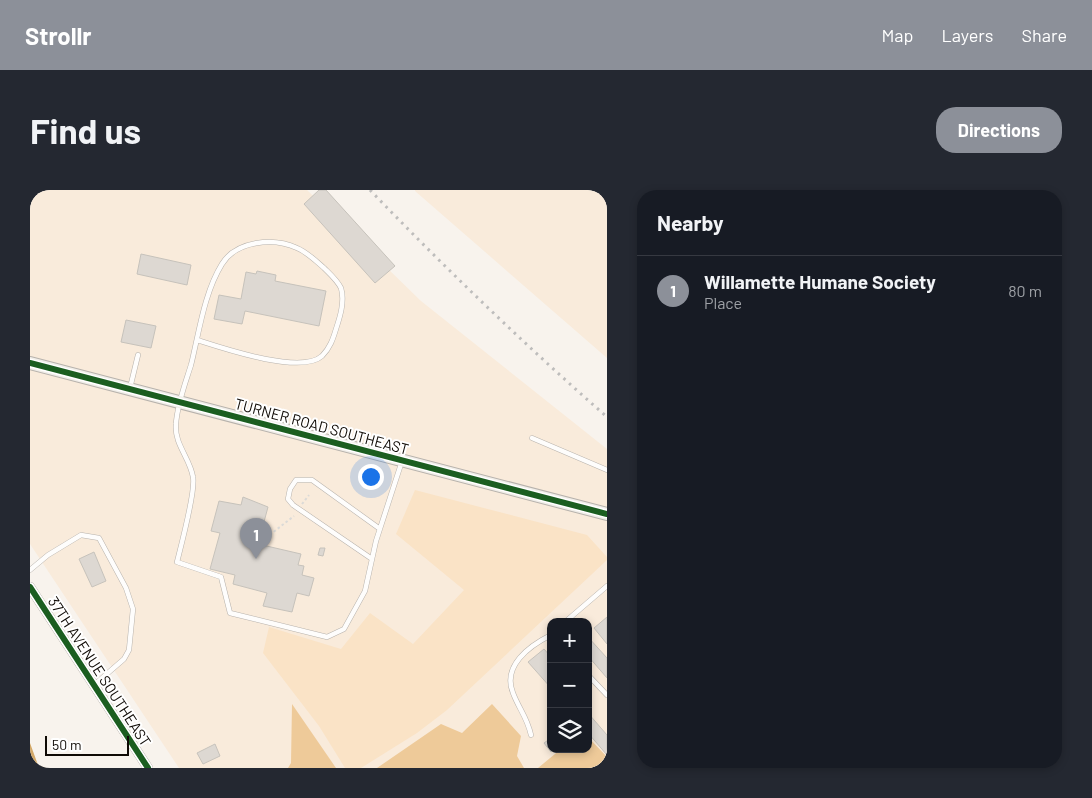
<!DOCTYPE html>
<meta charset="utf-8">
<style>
:root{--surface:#171b24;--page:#242831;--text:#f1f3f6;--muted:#9ea1a6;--line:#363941;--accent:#8c9099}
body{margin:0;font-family:Barlow,sans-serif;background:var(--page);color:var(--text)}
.controls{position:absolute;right:15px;bottom:15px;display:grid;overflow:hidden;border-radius:10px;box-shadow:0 2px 8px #0003}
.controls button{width:45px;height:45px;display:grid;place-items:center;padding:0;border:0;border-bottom:1px solid var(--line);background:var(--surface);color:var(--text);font:25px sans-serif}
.scale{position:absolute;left:15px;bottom:12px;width:84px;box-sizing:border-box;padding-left:5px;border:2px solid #0f0a05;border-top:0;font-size:14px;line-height:18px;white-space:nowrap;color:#0f0a05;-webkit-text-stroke:4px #fff;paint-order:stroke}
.you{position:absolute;left:340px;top:286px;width:18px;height:18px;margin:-12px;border:4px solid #fff;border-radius:50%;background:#1a73e8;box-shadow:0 0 0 8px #1a73e833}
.badge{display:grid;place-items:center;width:32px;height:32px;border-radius:50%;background:var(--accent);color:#fff;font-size:16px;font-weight:700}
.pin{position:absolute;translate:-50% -41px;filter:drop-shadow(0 1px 2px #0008)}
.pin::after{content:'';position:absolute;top:26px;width:18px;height:15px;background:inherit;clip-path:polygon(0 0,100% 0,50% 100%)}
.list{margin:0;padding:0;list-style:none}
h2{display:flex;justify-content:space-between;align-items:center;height:65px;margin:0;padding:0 20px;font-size:21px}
h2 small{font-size:16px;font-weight:400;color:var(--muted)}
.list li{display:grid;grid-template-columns:32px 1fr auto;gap:15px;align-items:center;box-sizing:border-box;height:70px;padding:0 20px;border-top:1px solid var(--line)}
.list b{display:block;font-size:19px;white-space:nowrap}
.list p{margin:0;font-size:16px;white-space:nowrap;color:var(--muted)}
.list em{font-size:16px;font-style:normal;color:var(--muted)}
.icon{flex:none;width:28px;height:28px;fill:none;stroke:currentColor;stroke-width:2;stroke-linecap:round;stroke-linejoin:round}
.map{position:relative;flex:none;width:577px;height:578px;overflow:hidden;border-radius:20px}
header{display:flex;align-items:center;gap:30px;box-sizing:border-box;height:70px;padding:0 25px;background:var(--accent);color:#fff}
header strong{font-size:24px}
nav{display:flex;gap:28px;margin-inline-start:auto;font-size:18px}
.intro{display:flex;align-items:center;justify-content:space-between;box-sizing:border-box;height:120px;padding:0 30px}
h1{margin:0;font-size:35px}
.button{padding:12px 22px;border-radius:20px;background:var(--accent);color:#fff;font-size:18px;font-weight:700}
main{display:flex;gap:30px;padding:0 30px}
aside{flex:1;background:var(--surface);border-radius:20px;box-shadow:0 2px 8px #0003}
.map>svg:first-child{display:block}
</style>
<header>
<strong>Strollr</strong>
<nav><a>Map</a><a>Layers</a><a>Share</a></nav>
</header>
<div class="intro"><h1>Find us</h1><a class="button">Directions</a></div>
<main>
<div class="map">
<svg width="577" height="578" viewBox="0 0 577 578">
<rect width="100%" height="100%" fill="#f8f3ed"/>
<path fill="#f9ebdb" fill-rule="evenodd" d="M0 0H277L391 111 577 259V578H149L0 354ZM521 432H558V559H521Z
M385 0H577V168L385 1Z"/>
<path fill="#fae3c6" d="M385 300 557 345 577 367V370L417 520 387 543 331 578H315L289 536 233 463 239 437 311 459 340 423 383 454 434 400 366 344Z"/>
<path fill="#eeca99" d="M262 514 306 578H258L261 573Z
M462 514 491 546 487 566 494 578H347L411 534 432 543Z
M558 547 577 567V578H508L531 559H558Z"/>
<path fill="#d3a868" d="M0 553 8 575 16 578H0Z"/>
<path fill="#ddd8d2" stroke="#c6c2bb" d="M289 0H296L365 76 345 93 274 14Z
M111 64 161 75 157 95 107 84Z
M227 81 246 85 245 91 296 101 289 136 215 121 212 134 184 129 189 105 211 109 216 82 226 84Z
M96 130 126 136 121 158 91 152Z
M213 307 238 317 228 354 271 364 268 375 274 376 272 385 284 388 279 406 267 403 262 422 233 416 237 403 203 394 205 385 180 379 190 343 181 341 189 311 211 315Z
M290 358H295L293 366 288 365Z
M64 362 76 391 62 397 49 369Z
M577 427V454L564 438Z
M558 447 577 468V488L558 466Z
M514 459 521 467V498L498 472Z
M558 523 577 545V565L558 543Z
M521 548V559H525L521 562 514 553Z
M185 554 190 566 173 574 167 563Z"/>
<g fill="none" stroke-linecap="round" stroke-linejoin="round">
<g stroke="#b7b2ac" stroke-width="5.5">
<path id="lane" d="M167 150C192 158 271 185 292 166 300 158 303 149 306 139 310 127 315 111 311 98 307 90 300 84 294 78 286 71 277 62 267 58 243 47 206 51 192 74 174 103 169 143 161 175 155 194 147 215 146 234 144 254 160 268 163 287 166 300 151 356 147 372L191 387 200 423 297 447 314 439 335 401 346 351 372 271
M100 198 108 165
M502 248 577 280
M342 369 263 315 258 309 260 299 266 290H282L350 339
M0 380 18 365 51 345 69 348 96 398 103 419 99 460 94 469 64 495
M535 432 577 396
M558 485 577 505
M501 545C497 527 489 519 483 503 472 476 499 456 521 445"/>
</g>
<g stroke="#b7b2ac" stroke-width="10">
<path id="street" d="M0 397 118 578"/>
</g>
<g stroke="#b7b2ac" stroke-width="14">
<path id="secondary" d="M0 173 577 324"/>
</g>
<path stroke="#dbdad7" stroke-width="2" stroke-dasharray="2.5 2.5" stroke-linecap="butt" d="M272 314 279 305
M228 354 264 326"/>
<use href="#lane" stroke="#fefdfc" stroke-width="4.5"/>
<use href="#street" stroke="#fefdfc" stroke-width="9"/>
<use href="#secondary" stroke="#f1eee9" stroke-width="12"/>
<path stroke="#bebdbc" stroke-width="3" stroke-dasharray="2.5 5" stroke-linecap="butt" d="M340 0C416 79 495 155 577 227"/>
<g stroke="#fff" stroke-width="9">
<path id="cycleway" d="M0 173 577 324
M0 397 118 578"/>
</g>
<use href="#cycleway" stroke="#1b5e20" stroke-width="6"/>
</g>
<g text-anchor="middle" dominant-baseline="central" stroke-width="4" stroke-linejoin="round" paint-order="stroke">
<g font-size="15" fill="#0f0a05" stroke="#fff">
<text transform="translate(292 236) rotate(15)">TURNER ROAD SOUTHEAST</text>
<text transform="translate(70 481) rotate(57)">37TH AVENUE SOUTHEAST</text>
</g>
</g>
</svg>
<div class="controls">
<button>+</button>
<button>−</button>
<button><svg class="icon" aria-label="layers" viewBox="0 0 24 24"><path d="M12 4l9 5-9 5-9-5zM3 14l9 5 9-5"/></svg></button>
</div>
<div class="scale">50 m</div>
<div class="you"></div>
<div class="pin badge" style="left:226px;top:369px">1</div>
</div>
<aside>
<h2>Nearby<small></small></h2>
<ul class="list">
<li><span class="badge">1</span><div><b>Willamette Humane Society</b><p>Place</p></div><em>80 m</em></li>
</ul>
</aside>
</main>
